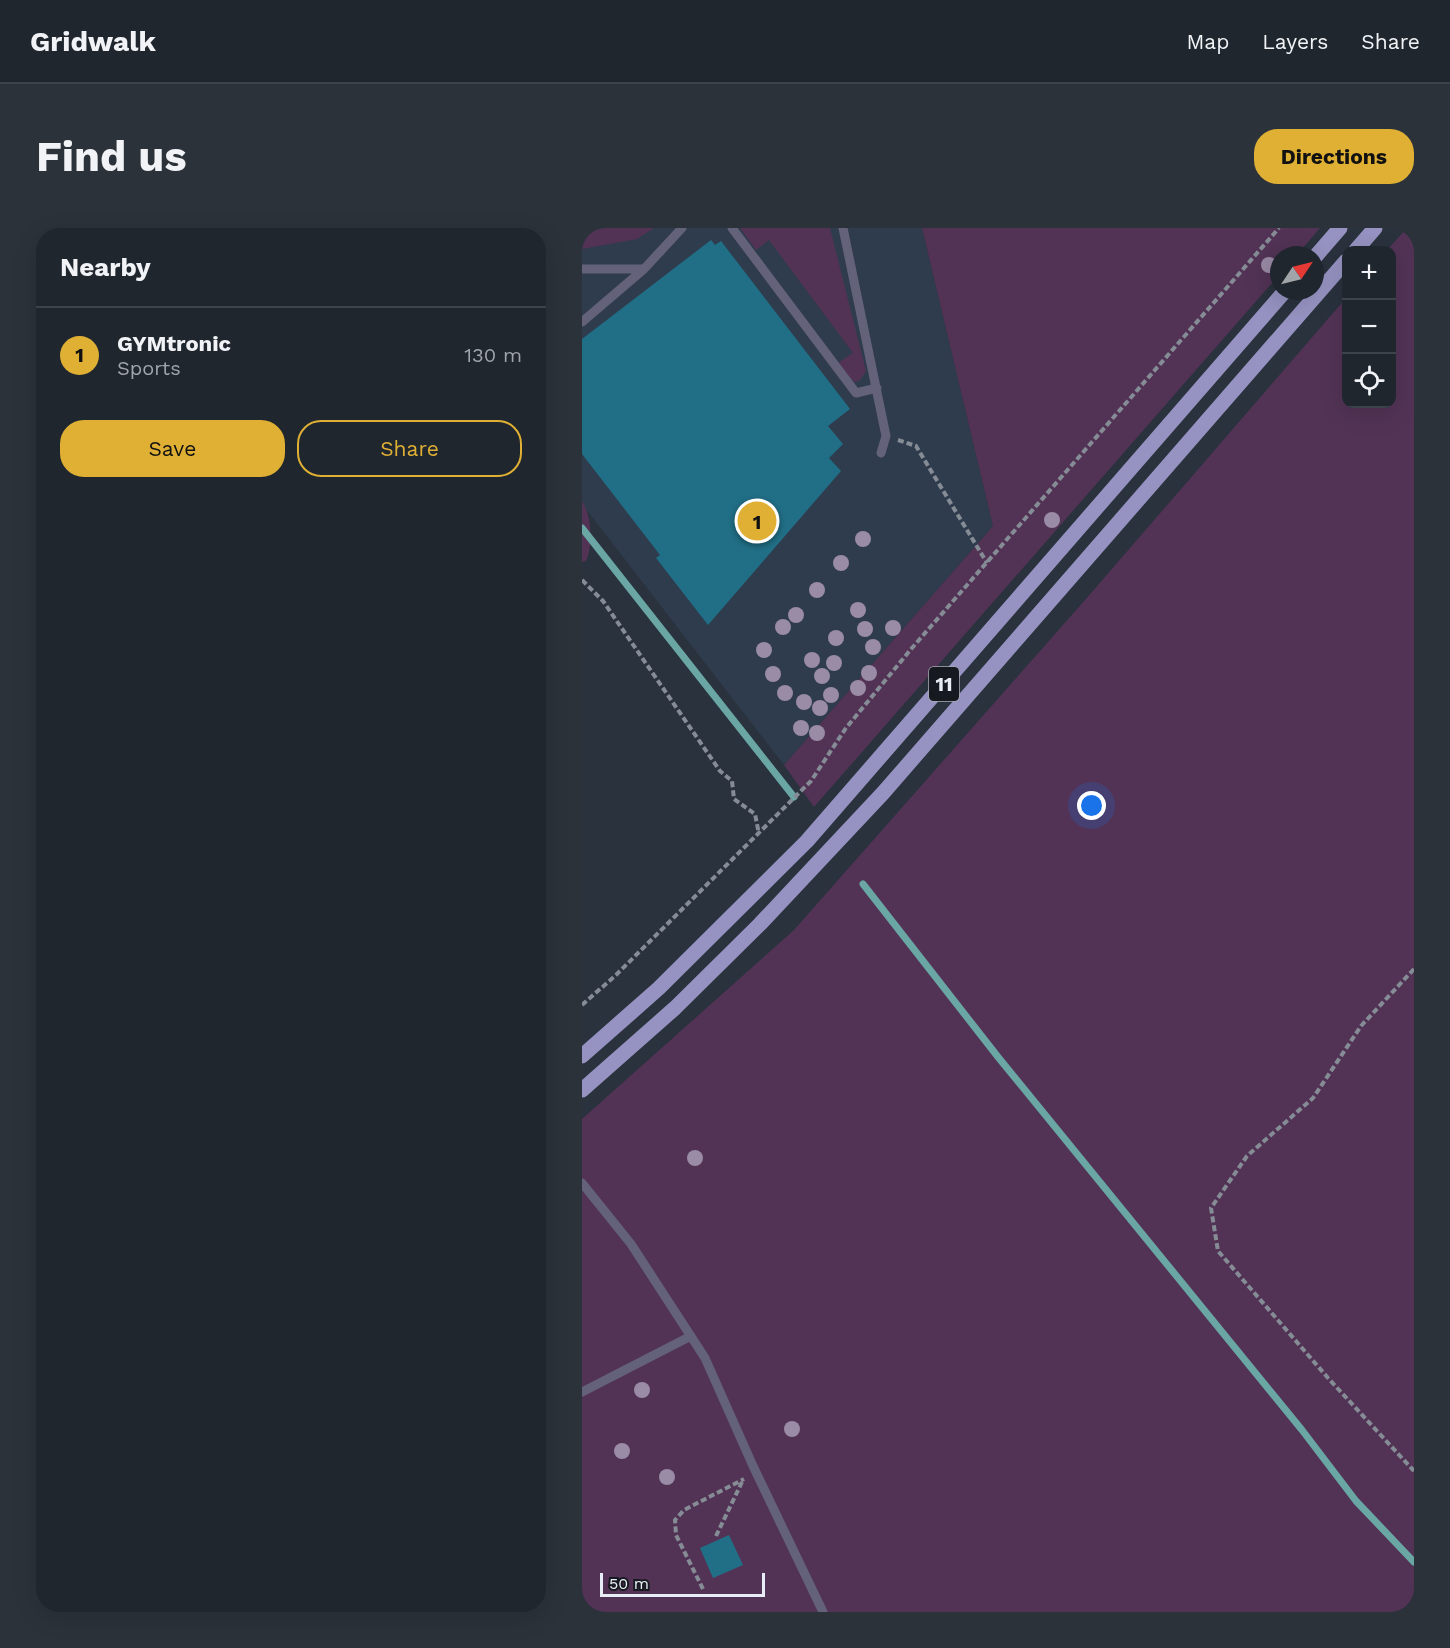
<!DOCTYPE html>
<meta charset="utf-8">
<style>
:root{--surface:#1f262e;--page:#2c323a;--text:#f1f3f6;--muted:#a1a5aa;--line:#3c434a;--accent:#dfb034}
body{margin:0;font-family:"Work Sans",sans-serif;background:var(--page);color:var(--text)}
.controls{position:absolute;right:18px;top:18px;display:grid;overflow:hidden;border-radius:12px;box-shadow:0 6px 24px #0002}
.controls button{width:54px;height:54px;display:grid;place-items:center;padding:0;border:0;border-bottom:2px solid var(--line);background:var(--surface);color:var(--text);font:30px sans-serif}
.compass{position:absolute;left:688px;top:18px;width:54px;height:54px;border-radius:50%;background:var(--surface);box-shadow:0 6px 24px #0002;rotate:55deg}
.scale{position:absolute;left:18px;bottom:15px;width:165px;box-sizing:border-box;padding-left:6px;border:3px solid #e8edf5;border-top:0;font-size:16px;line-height:21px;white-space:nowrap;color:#e8edf5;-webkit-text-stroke:4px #16191f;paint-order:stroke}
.you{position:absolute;left:510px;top:578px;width:21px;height:21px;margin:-15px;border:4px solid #fff;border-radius:50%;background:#1a73e8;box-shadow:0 0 0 9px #1a73e833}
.badge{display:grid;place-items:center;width:39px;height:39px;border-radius:50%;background:var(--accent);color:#111;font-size:20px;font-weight:700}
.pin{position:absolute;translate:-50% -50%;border:3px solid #fff;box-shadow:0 2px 6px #0006}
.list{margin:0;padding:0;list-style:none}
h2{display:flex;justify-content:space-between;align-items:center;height:78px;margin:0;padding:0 24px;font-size:26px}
h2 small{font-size:20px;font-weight:400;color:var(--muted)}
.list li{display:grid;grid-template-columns:39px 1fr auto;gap:18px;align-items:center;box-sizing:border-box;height:96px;padding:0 24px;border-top:2px solid var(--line)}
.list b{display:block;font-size:22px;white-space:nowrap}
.list p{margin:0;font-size:20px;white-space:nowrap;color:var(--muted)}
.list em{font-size:20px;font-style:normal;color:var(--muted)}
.actions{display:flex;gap:12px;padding:18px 24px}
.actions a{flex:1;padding:14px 0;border:2px solid var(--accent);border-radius:24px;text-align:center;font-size:21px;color:var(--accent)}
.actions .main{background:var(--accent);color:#111}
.icon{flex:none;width:33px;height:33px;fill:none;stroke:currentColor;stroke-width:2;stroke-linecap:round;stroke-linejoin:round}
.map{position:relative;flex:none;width:832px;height:1384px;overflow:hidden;border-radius:24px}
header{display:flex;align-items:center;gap:36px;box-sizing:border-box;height:84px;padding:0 30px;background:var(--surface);border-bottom:2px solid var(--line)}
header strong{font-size:28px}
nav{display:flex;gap:33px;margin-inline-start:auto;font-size:21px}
.intro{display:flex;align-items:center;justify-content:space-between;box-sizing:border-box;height:144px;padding:0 36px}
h1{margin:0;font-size:42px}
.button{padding:15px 27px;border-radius:24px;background:var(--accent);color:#111;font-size:21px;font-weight:700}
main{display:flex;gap:36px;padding:0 36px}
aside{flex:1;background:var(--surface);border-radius:24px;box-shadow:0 6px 24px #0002}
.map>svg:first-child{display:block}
</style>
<header>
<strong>Gridwalk</strong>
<nav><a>Map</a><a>Layers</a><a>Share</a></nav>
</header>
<div class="intro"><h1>Find us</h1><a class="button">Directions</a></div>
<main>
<aside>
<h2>Nearby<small></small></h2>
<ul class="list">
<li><span class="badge">1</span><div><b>GYMtronic</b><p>Sports</p></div><em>130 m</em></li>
</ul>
<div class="actions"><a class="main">Save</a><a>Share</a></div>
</aside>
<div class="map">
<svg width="832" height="1384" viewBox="0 0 832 1384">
<rect width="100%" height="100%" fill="#29323d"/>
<path fill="#2f3c4d" d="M0 0H340L411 298 202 537 0 276Z"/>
<path fill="#523356" d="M0 0H72L55 11 0 21Z
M158 0H248L284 143 278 152 272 154 256 135 271 125 187 12 174 22Z
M340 0H738L715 27H697V47L232 579 202 537 411 298Z
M825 0H832V1384H0V891L212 702 510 364 764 70V176H810V22H805Z
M0 273C10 287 11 318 4 333L0 334Z"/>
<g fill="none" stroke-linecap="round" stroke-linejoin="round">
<path stroke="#69a6a4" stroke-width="7" d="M0 300 212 569
M281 656 416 829 720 1202 774 1273 832 1334"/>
</g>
<path fill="#216f86" d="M129 12 133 17 139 13 268 181 246 198 261 216 247 230 259 243 126 397 74 330 78 327 0 226V111Z
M147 1307 161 1337 131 1350 118 1320Z"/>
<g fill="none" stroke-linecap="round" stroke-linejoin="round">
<path stroke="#858c95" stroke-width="4" stroke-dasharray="6 3" stroke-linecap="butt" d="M316 212 334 218 405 335
M0 352 21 373 138 543 150 553 152 571 173 586 177 606
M832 741 779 798 731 870 665 928 629 980 636 1023 746 1150 832 1243
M0 777 34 747 229 553 264 500 330 420 697 0
M134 1308 160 1254
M121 1361 94 1307 93 1292 102 1282 162 1251"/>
<path stroke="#64627a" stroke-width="9" d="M150 0 274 165 295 160
M261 0 304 208 299 225
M0 41H62
M0 94 62 41 100 0
M0 955 49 1016 123 1130 171 1238 241 1384
M0 1164 109 1108"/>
<path stroke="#9692c1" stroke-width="15" d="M774 22 793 0
M733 29 758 0
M0 828 77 760 225 613 703 63
M0 862 93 780 178 696 301 565 764 33"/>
</g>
<g fill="#9a8ba6">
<circle cx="687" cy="37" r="8"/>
<circle cx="470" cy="292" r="8"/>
<circle cx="281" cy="311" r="8"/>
<circle cx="259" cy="335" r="8"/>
<circle cx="235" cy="362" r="8"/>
<circle cx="276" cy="382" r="8"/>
<circle cx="214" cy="387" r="8"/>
<circle cx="201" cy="399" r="8"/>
<circle cx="311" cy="400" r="8"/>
<circle cx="283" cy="401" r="8"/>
<circle cx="254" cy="410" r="8"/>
<circle cx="291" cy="419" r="8"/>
<circle cx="182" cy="422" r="8"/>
<circle cx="230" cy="432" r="8"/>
<circle cx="252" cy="435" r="8"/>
<circle cx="287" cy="445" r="8"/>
<circle cx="191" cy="446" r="8"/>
<circle cx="240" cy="448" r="8"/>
<circle cx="276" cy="460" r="8"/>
<circle cx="203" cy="465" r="8"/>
<circle cx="249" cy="467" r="8"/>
<circle cx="222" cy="474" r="8"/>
<circle cx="238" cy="480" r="8"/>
<circle cx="219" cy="500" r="8"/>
<circle cx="235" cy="505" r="8"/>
<circle cx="113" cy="930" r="8"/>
<circle cx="60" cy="1162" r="8"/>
<circle cx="210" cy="1201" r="8"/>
<circle cx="40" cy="1223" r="8"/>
<circle cx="85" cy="1249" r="8"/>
</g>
<g text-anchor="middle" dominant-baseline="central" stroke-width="6" stroke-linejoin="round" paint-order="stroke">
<rect fill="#16191f" stroke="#a9adb5" stroke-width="1.5" x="347" y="439" width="30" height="34" rx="4.5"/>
<g font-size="20" font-weight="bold" fill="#e8edf5">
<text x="362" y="456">11</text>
</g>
</g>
</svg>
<div class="controls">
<button>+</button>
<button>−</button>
<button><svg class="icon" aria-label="locate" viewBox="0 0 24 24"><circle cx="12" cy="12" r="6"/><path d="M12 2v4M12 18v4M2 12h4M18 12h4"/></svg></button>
</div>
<svg class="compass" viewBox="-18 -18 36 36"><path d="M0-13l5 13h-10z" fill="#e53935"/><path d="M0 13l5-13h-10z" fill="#a1a5aa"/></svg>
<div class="scale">50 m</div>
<div class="you"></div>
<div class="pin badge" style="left:175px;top:293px">1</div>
</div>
</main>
